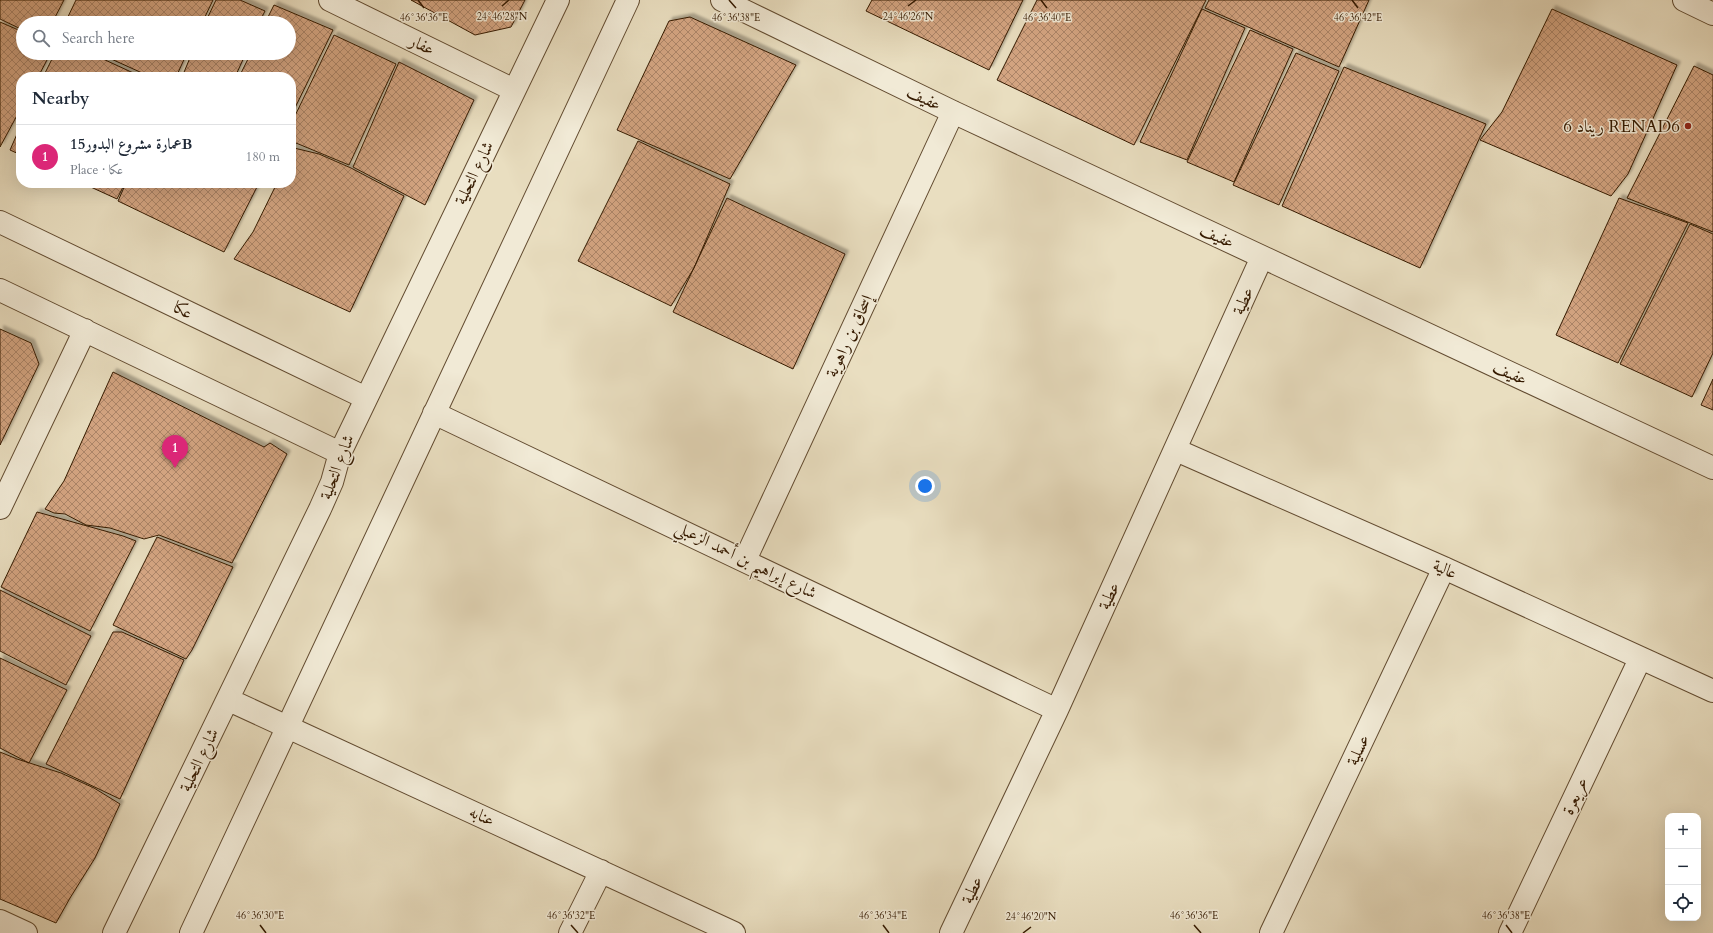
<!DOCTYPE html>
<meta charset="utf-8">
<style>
:root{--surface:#fff;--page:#f2f2f3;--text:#1f2937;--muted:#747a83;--line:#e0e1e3;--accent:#db2777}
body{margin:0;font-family:Cardo,Amiri,serif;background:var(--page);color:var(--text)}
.controls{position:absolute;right:12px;bottom:12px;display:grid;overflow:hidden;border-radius:8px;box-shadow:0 4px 16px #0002}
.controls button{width:36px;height:36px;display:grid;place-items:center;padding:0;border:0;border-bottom:1px solid var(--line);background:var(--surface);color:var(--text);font:20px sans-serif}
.you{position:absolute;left:925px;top:486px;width:14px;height:14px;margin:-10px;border:3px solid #fff;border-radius:50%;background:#1a73e8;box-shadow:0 0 0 6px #1a73e833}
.badge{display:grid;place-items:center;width:26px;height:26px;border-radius:50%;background:var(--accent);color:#fff;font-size:13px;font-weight:700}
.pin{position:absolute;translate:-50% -33px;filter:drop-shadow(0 1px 2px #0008)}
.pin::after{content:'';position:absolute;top:21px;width:14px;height:12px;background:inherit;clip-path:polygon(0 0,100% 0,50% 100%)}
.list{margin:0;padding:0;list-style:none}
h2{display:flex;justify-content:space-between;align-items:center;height:52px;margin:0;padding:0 16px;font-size:17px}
h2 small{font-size:13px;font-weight:400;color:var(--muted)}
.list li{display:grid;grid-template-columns:26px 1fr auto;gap:12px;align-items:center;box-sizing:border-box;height:64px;padding:0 16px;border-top:1px solid var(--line)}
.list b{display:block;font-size:15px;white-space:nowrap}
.list p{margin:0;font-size:13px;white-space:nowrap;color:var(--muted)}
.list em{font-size:13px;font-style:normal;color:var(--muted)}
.icon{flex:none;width:22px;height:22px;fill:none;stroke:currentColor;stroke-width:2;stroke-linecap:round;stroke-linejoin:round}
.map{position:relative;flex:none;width:1713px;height:933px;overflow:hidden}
.search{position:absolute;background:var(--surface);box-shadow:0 4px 16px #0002;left:16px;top:16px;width:280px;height:44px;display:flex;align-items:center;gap:10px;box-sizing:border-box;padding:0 14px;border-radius:22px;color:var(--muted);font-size:15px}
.panel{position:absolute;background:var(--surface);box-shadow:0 4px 16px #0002;left:16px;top:72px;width:280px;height:116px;border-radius:16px}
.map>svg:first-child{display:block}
</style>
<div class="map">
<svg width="1713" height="933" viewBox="0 0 1713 933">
<defs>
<pattern id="building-cross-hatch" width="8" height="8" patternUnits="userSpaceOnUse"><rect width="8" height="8" fill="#d3a481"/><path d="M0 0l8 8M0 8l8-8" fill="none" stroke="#ac8567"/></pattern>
<filter id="shadow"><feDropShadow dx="3.5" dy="-3.5" stdDeviation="1" flood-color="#0004"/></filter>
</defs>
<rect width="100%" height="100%" fill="#e9dec0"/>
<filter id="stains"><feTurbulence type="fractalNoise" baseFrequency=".005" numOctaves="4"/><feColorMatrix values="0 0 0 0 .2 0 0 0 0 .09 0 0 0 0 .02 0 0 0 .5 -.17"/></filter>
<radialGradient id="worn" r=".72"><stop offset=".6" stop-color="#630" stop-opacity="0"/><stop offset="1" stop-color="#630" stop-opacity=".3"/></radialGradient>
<path fill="url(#building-cross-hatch)" stroke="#351a00" filter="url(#shadow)" d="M0 0H64L52 23H23V30L0 19Z
M76 0H213L202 23H65Z
M216 0H240L265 11 259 23H205Z
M411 0H525L511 27 475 35Z
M872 0H1023L989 70 866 11Z
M1037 0H1206L1134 145 997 80Z
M1209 0H1369L1339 67 1205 8Z
M274 5 333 30 291 116V77H239L251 53H289V23H265Z
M1202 9 1245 28 1187 160 1140 142Z
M1552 9 1677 65 1628 174 1611 196 1480 140 1502 112Z
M690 17 796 65 730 179 617 130 669 21Z
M0 22 23 32V53H39L47 60 38 77H21V108L0 147Z
M1250 30 1293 49 1234 182 1187 162Z
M334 35 396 64 349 165 296 143 291 151V124Z
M55 53H90L142 77H43Z
M98 53H187L176 77H151Z
M192 53H246L235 77H182Z
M1296 53 1339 71 1279 205 1233 185Z
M399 62 474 100 425 205 353 167Z
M1694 66 1713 75V232L1627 198Z
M1344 67 1486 124 1420 268 1282 206Z
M21 125V155L10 150Z
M638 141 730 184 694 268 671 306 578 261Z
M294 148 319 154 351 168 404 196 350 312 234 259 253 232 277 183H291V155Z
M82 183H125L117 199Z
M126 183H259L224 252 118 201Z
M727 198 845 254 793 369 673 312Z
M1619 198 1688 223 1618 363 1556 335Z
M1690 224 1713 234V353L1692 397 1620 364Z
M0 329 31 343 39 364 0 445Z
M113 372 264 447 270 443 287 454 232 563 159 535 144 539 110 528 86 525 65 514 54 513 45 509 64 481Z
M1713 379V410L1701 405Z
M37 512 123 536 136 541 90 631 1 587Z
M157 537 233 567 192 650 186 659 113 625Z
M0 590 91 636 66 685 0 651Z
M113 632H122L184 660 120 799 46 764Z
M0 658 67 690 29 763 0 748Z
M0 752 17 759 61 773 94 788 120 804 95 858 70 898 56 923 0 899Z"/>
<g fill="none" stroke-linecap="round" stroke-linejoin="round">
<g stroke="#624b30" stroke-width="24">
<path id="minor" d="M330 0 514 90
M722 0 953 112 1713 468
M1684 0 1713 14
M0 222 366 398
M0 290 340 453
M434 413 1057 710
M1176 450 1444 568 1713 691
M0 508 85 330
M745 560 953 112
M229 700 734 933
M0 921 26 933
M114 933 320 509 332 482 340 453 558 0
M191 933 628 0
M570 933 601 871
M951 933 1057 710 1262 257
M1271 933 1444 568
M1510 933 1640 659"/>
</g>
<use href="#minor" stroke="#f1ead6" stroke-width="22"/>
</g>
<path fill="none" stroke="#351a00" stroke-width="1.5" d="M418 0 424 8M729 0 736 8M1041 0 1047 8M1352 0 1358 8M502 6 509 0M908 6 916 0M260 925 266 933M571 925 578 933M883 925 889 933M1194 925 1201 933M1506 925 1512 933M1023 933 1031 927"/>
<circle fill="#8f2418" stroke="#f1ead6" stroke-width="1.5" cx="1688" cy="126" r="4"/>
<g text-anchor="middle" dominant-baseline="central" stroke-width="3" stroke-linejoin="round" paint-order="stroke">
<g font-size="17" fill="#351a00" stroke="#f1ead6">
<text transform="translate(422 45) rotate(26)">عفار</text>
<text transform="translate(924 98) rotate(26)">عفيف</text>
<text transform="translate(474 173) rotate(-64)">شارع التحلية</text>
<text transform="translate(1217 236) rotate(25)">عفيف</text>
<text transform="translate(1243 301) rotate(-66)">عطية</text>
<text transform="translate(183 310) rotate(26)">عكا</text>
<text transform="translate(849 336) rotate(-65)">إسحاق بن راهوية</text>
<text transform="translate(1510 373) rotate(25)">عفيف</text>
<text transform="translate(337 467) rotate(-69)">شارع التحلية</text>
<text transform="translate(746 560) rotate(26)">شارع إبراهيم بن أحمد الزعبلي</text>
<text transform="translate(1445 569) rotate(24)">عالية</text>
<text transform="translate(1109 596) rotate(-65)">عطية</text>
<text transform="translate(1358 750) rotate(-65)">عسلية</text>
<text transform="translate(199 760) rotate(-64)">شارع التحلية</text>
<text transform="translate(1575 796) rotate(-65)">عريعرة</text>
<text transform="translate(482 816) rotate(25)">عنابه</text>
<text transform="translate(972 890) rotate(-65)">عطية</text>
</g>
<g font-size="17" fill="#351a00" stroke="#f1ead6" text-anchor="end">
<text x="1680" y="126">ريناد 6 RENAD6</text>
</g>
</g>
<g font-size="10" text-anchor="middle" fill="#351a00" stroke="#f1ead6" stroke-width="3" stroke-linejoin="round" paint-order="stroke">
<text x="502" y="20">24°46'28"N</text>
<text x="908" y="20">24°46'26"N</text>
<text x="424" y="21">46°36'36"E</text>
<text x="736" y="21">46°36'38"E</text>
<text x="1047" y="21">46°36'40"E</text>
<text x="1358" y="21">46°36'42"E</text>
<text x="260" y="919">46°36'30"E</text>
<text x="571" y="919">46°36'32"E</text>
<text x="883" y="919">46°36'34"E</text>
<text x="1194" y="919">46°36'36"E</text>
<text x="1506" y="919">46°36'38"E</text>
<text x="1031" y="920">24°46'20"N</text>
</g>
<rect width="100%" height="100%" filter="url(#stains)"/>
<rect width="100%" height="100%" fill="url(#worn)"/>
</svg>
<div class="controls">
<button>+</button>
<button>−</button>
<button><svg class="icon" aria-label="locate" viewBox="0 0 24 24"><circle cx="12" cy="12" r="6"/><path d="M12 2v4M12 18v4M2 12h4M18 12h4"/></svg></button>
</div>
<div class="you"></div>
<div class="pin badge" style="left:175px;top:468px">1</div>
<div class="search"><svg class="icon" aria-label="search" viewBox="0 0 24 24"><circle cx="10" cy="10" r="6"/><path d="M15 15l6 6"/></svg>Search here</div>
<section class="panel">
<h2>Nearby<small></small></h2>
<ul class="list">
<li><span class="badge">1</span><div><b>عمارة مشروع البدور15B</b><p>Place · عكا</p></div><em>180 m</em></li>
</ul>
</section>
</div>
